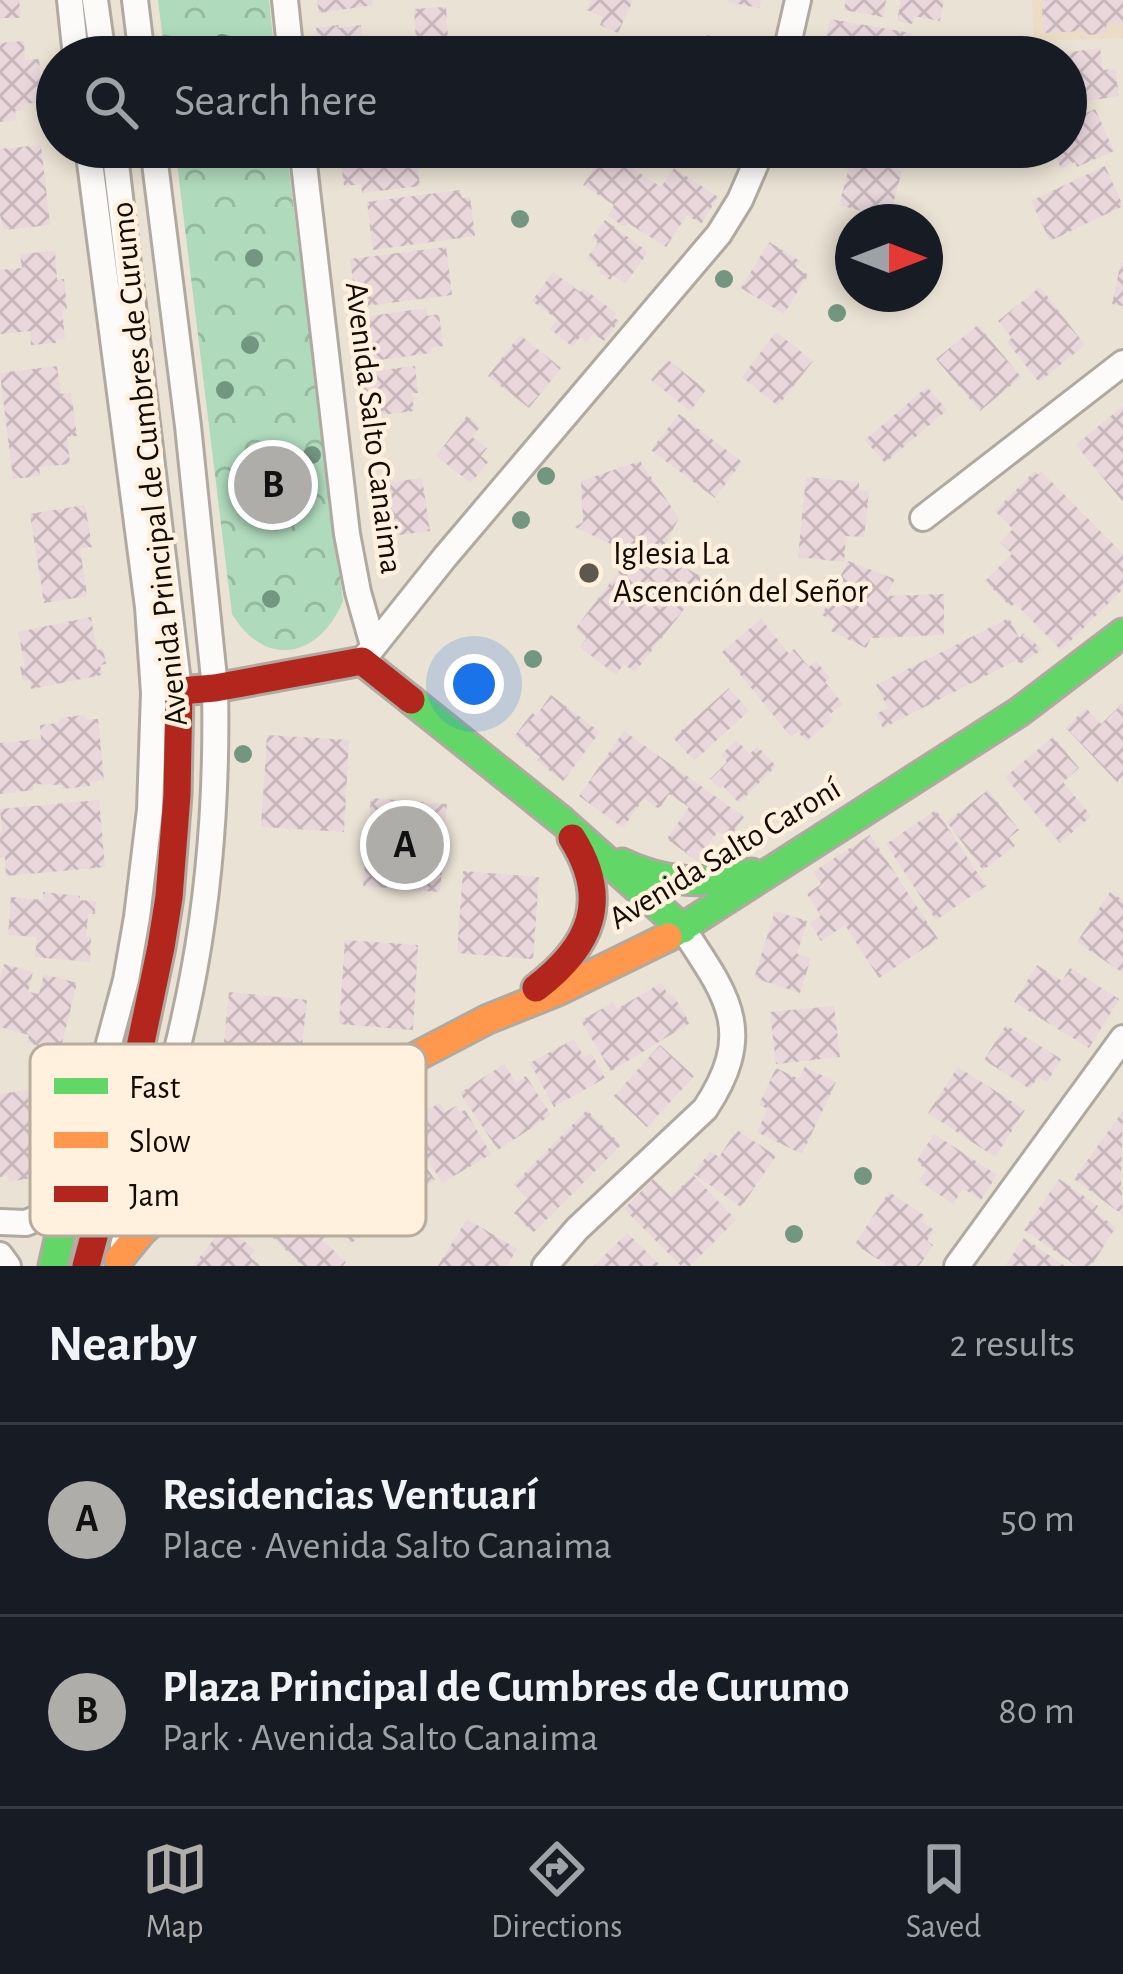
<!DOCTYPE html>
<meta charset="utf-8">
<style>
:root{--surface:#171b24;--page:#20242c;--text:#f1f3f6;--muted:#9ea1a6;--line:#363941;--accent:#afadaa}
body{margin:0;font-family:"Alegreya Sans",sans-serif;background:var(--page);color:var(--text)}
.compass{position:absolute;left:835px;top:204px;width:108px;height:108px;border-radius:50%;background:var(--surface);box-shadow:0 6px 18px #0003;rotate:90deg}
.you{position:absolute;left:474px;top:684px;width:42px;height:42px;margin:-30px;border:9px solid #fff;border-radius:50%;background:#1a73e8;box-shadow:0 0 0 18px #1a73e833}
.badge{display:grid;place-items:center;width:78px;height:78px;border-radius:50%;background:var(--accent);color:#111;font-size:39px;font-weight:700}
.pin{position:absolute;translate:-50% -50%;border:6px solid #fff;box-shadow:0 3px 12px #0006}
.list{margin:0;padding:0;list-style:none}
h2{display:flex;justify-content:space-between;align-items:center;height:156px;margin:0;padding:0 48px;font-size:51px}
h2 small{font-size:39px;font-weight:400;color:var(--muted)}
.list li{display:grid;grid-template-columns:78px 1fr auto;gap:36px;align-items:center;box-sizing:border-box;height:192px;padding:0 48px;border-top:3px solid var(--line)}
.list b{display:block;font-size:45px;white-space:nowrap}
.list p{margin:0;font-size:39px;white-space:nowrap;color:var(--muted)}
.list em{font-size:39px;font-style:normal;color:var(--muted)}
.icon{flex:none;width:66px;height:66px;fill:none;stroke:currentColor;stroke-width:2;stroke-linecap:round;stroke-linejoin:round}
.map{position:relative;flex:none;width:1123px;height:1266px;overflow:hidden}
.search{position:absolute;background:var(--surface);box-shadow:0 6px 18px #0003;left:36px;right:36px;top:36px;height:132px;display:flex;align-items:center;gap:30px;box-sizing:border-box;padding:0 42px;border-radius:66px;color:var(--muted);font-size:45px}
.sheet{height:540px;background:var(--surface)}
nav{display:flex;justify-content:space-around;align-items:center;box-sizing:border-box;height:168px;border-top:3px solid var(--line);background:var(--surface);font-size:33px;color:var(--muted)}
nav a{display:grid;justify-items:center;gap:6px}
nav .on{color:var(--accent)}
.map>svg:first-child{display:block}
</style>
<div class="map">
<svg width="1123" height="1266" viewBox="0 0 1123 1266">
<defs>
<pattern id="park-crowns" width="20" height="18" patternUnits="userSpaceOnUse" patternTransform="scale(3)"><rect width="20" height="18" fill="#afdabc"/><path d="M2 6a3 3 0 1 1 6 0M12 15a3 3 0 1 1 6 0" fill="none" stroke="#96baa0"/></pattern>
<pattern id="building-cross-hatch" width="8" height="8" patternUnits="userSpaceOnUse" patternTransform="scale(3)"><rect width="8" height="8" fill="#e9d7dc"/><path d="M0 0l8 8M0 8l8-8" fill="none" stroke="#c7b7bb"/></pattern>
</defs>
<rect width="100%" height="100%" fill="#eae2d4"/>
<path fill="#ecdcc5" d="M1032 0H1123V38L1034 41Z"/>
<path fill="url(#park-crowns)" d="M158 0H269L275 57H165Z
M175 147H286L343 601C320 657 266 670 232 614Z"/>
<path fill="url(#building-cross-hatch)" d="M0 0H19L21 18H0Z
M317 0H372L373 5 319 13Z
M591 0H633L618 33 600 25 603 17 587 10Z
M728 0H761L759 8 728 2Z
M846 0H886L883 17 844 10Z
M901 0H944L940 21 914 16 912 24 897 21Z
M1042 0H1123V24L1106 25 1107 34 1084 35V31L1043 33Z
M446 7 449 54 417 56 414 9Z
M830 19 911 33V57H823Z
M338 25 339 28 361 25 362 36 367 35 370 57H305L302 39 317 37 316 28Z
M707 35 741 41 738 57H703Z
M24 41 25 60 39 59 43 102 24 104 25 110 15 111 16 120 0 122V43Z
M1100 48 1103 70 1115 69 1119 96 1074 103 1073 99 1066 100V57H1057V54Z
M1095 109 1114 151 1077 167 1075 162 1061 169 1052 147H1066V134L1074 131 1069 120Z
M41 145 50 225 4 230 0 215V149Z
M415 147 420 186 362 193 361 184 344 186 339 148Z
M656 147H726L722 161 700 154 696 168 654 154Z
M606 151 661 187 674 168 718 197 701 224 687 215 666 247 628 223 625 227 608 216 614 205 583 185Z
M852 157 902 171 889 218 839 205Z
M1105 166 1123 206 1050 241 1031 201Z
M460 190 462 198 470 197 475 236 373 250 367 202Z
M605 220 648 252 625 284 613 275 610 280 599 272 601 269 587 258 598 243 592 238Z
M769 242 800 261 796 267 808 275 784 314 741 288Z
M446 247 452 295 350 308 348 290 354 289 350 259Z
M55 251 57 280 64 279 67 309 62 310 65 339 56 340V343L31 345 30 331 0 334V270L22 268 20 254Z
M1121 262 1123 263V306L1112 304Z
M553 272 580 292 583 288 616 313 613 317 619 321 604 341 593 333 586 342 580 337 573 347 550 329 557 319 532 301Z
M1040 287 1085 345 1039 382 1007 342 1012 338 998 321Z
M426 308 427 316 439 314 443 346 431 348V353L357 363 351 319Z
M978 325 1021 377 980 411 936 359Z
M776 332 813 361 778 406 742 377Z
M520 335 561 368 529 408 488 376Z
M668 360 706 390 690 411 651 380Z
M57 366 61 394 71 393 77 436 67 437 70 464 39 467 40 476 13 479 0 373Z
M415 366 418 393H412L414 411 363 417 359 382 367 380 366 372Z
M927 387 947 410 885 463 865 440Z
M1123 406V502L1076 445Z
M679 414 742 462 715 498 651 450Z
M467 416 480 427 472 437 487 448 481 456 488 462 471 483 436 456Z
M640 461 679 518 660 553 707 580 635 672 624 664 616 675 580 647 587 638 575 629 632 554 575 527 583 522 581 481Z
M1035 471 1038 475 1042 472 1123 554V589L1061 650 1015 603 1011 607 985 581 1012 554 1000 542 1013 529 995 511Z
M806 477 859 482V490L869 491 864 537 846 536 844 562 798 557Z
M422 478 430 531 376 538 369 485Z
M85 505 92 547 80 549 87 596 44 603 30 514Z
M848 561 895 579 886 596 944 594V635L871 638 866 648 831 631 836 622 822 615Z
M91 617 97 650 103 649 106 664 100 665 102 675 31 689 30 680 23 681 20 666H25L18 632Z
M1009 618 1019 638 1024 633 1042 650 1020 664 1017 660 883 728 876 714 888 708 876 685Z
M761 619 789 654 794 649 809 667 816 661 830 678 825 682 843 704 829 715 832 720 806 741 798 732 791 737 722 652Z
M729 688 749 711 694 761 673 738Z
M551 695 600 732 563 781 537 761 540 757 514 737 532 713 536 716Z
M1123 703V777L1117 782 1066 728 1086 708 1101 724Z
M84 715 85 720 98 719 104 780 90 782V786L62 789V785L33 784V790L0 794V743L41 739 40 725 59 723V718Z
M624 731 744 817 729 839 718 831 697 861 667 839 689 807 669 794 659 809 644 798 623 828 579 796Z
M267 735 349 740 344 832 261 827Z
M1053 737 1079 768 1063 782 1091 816 1060 843 1005 777Z
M736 740 750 754 757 746 776 766 739 803 723 786 720 789 710 779 727 762 721 755Z
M988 790 1019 830 1009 838 1015 846 983 870 947 822Z
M371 798 447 804 440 892 363 886Z
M99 800 105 867 6 876 5 857H0V833L2 832 0 809Z
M936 810 986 886 936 920 886 844Z
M870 835 938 939 879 978 845 925 821 941 810 923 821 916 807 894 821 884 813 872Z
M463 871 539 877 533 959 457 953Z
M43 892 80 896V900L96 901 95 914H88L86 937 91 938 90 962 35 957 37 937 8 935 11 897 43 900Z
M1110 892 1123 900V973L1077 942Z
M775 911 807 921 797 954 811 958 800 993 754 978Z
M345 940 418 945 413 1030 339 1024Z
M4 964 33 972 28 992 39 994 44 974 77 983 60 1051 27 1043 29 1035 0 1027V979Z
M1037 965 1062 981 1070 968 1119 999 1089 1048 1014 1002Z
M661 983 669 996 673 995 690 1023 611 1071 581 1021 613 1002 617 1009Z
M229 992 307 1000 297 1091 220 1083Z
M834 1006 840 1057 776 1064 770 1012Z
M1006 1025 1061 1059 1047 1082 1038 1077 1030 1089 984 1060Z
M574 1039 584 1057 591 1053 605 1078 554 1107 530 1063Z
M660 1045 694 1076 647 1127 614 1096Z
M504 1064 516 1083 526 1076 551 1115 498 1150 460 1093Z
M805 1067 836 1082 802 1154 757 1132 768 1109 759 1105 776 1068 799 1079Z
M958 1067 1025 1110 995 1157 928 1113Z
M27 1090 39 1158 31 1159 33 1171H30L31 1178 9 1182 8 1175 0 1177V1094Z
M440 1103 445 1112 456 1106 460 1113 465 1110 491 1154 442 1183 415 1137 425 1131 417 1116Z
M587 1110 621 1145 533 1233 514 1213 528 1198 514 1184Z
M1123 1111 1121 1179 1123 1215 1074 1179Z
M737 1130 776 1156 741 1207 694 1174 710 1151 719 1157Z
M404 1133 435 1180 391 1209 352 1151 372 1137 380 1150Z
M934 1134 997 1175 981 1200 963 1188 953 1204 919 1181 926 1169 916 1162Z
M343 1161 383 1223 351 1243 331 1212 326 1215 307 1185Z
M693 1175 736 1220 690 1266H681L624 1209 653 1179 671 1197Z
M283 1176 304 1196 297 1204 329 1233 322 1240 346 1262 343 1266H303L273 1238 280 1231 255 1208Z
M1059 1179 1098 1206 1094 1212 1116 1227 1091 1266H1077L1024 1230Z
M889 1192 925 1216 922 1222 934 1230 927 1241 933 1245 919 1266H888L855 1244Z
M467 1219 517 1249 507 1266H438Z
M224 1226 255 1250 250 1257 261 1266H193Z
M627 1233 661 1266H594Z
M1024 1238 1065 1266H1005Z"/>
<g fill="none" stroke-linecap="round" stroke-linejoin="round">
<g stroke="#b0a99f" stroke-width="30">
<path id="street" d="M70 0 76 57
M95 0 103 57
M135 0 142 57
M285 0 291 57
M785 57 798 0
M114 147 179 691 162 692
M302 147 347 534 358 592 373 645
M923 518 1123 363
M362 661 445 557 719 234 740 200 763 147
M0 1222 26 1223 40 1217 74 1174 126 980 137 917 150 810 154 693 148 607 88 147
M123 1246C148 1155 177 1064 194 971 211 878 217 782 215 688L188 426 153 147
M0 1255 8 1266
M545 1266 577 1229 705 1109C756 1032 728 997 683 929
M957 1266 1123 1038"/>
</g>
<g stroke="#b0a99f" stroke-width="33">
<path id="fast" d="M411 700 562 821 683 929
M622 863C665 884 706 885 752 873
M668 937 1019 712 1123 633
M138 1059C158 1129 203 1137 269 1131
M53 1266 74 1174 93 1148 116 1107"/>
</g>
<g stroke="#b0a99f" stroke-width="33">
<path id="slow" d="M119 1259 141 1232 181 1195 276 1130 488 1019 558 991 668 937"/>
</g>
<g stroke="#b0a99f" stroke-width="33">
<path id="jam" d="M536 988C591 946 611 900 572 838
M86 1266 122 1133 161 947 169 897 177 795 179 691 215 688 362 661 411 700"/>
</g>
<use href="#street" stroke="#fcfbf9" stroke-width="24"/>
<use href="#fast" stroke="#63d668" stroke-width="27"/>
<use href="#slow" stroke="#ff974d" stroke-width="27"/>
<use href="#jam" stroke="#b3261e" stroke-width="27"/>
</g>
<g fill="#739680">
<circle cx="222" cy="43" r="9"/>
<circle cx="805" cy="157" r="9"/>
<circle cx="520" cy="219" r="9"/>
<circle cx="254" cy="258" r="9"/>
<circle cx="724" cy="279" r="9"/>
<circle cx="837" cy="313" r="9"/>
<circle cx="250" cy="345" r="9"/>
<circle cx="225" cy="390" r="9"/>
<circle cx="312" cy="455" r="9"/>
<circle cx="546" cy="476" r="9"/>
<circle cx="521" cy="520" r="9"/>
<circle cx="271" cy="599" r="9"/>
<circle cx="533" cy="659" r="9"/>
<circle cx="243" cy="754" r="9"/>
<circle cx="863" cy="1176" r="9"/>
<circle cx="794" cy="1234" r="9"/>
</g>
<circle fill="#5e574d" stroke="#fff1dd" stroke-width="4.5" cx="589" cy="573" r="12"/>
<g text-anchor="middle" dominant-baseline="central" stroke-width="9" stroke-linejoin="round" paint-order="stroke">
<g font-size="33" fill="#120c05" stroke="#fff1dd">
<text transform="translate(373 428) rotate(83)">Avenida Salto Canaima</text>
<text transform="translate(150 464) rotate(-96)">Avenida Principal de Cumbres de Curumo</text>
<text transform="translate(725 854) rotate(-31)">Avenida Salto Caroní</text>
</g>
<g font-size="33" fill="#120c05" stroke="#fff1dd" text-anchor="start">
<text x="613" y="554">Iglesia La<tspan x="613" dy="38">Ascención del Señor</tspan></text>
</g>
</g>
<rect x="30" y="1044" width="396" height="192" rx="18" fill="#fff1dd" stroke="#b8ac9c" stroke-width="3"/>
<rect x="54" y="1078" width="54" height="16" fill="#63d668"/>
<rect x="54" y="1132" width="54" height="16" fill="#ff974d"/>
<rect x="54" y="1186" width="54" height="16" fill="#b3261e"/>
<g font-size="33" fill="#120c05">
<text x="129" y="1098">Fast</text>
<text x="129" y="1152">Slow</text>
<text x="129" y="1206">Jam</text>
</g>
</svg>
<svg class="compass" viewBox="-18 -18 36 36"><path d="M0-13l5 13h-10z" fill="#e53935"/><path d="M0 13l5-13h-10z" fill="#9ea1a6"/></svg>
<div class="you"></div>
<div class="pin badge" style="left:405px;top:845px">A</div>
<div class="pin badge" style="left:273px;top:485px">B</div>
<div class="search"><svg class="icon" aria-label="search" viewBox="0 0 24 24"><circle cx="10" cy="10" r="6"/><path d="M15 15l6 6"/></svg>Search here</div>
</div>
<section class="sheet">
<h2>Nearby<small>2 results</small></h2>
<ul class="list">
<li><span class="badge">A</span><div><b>Residencias Ventuarí</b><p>Place · Avenida Salto Canaima</p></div><em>50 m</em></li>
<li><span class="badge">B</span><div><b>Plaza Principal de Cumbres de Curumo</b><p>Park · Avenida Salto Canaima</p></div><em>80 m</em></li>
</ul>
</section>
<nav>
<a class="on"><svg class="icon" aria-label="map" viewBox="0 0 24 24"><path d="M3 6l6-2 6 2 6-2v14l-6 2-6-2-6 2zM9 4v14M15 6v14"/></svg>Map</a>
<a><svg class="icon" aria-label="directions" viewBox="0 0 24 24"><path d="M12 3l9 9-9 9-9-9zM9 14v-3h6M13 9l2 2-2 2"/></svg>Directions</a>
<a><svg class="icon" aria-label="saved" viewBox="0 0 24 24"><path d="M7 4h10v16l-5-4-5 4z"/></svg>Saved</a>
</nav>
